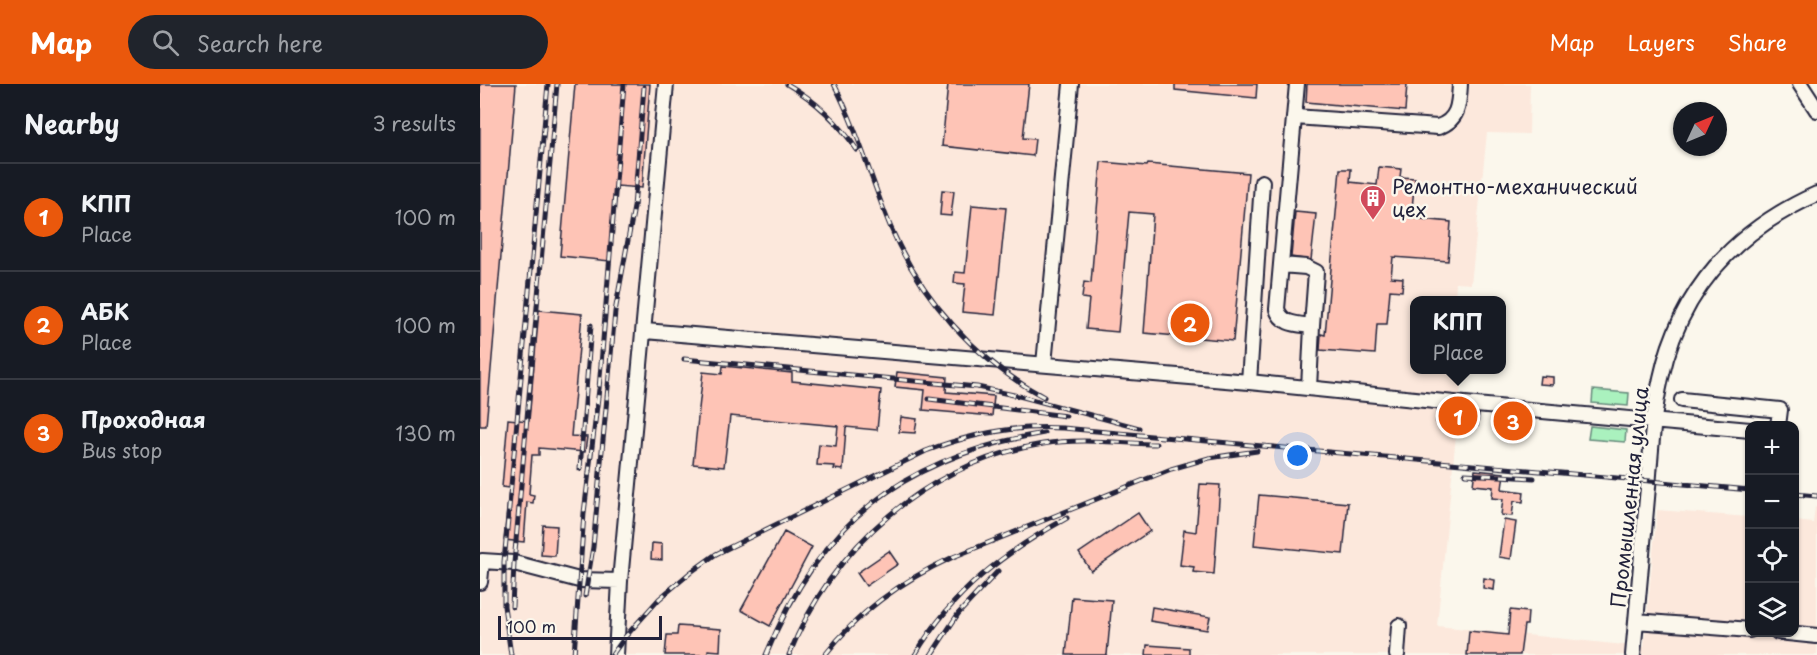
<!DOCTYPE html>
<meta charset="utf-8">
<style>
:root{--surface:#171b24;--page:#20242c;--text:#f1f3f6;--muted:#9ea1a6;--line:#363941;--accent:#ea580c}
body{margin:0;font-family:"Playpen Sans",sans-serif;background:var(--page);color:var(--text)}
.controls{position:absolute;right:18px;bottom:18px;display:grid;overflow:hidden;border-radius:12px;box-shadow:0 2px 4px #0004}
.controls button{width:54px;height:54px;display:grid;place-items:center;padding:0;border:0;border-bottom:2px solid var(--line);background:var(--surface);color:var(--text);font:30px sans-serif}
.compass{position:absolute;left:1193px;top:18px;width:54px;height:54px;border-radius:50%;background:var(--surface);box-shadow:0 2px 4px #0004;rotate:46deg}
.scale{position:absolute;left:18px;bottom:15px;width:164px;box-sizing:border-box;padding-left:6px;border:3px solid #22223b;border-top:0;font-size:16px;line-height:21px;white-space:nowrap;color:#22223b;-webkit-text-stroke:4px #fbf7ec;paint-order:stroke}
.you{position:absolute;left:818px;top:372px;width:21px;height:21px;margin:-15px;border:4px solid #fff;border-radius:50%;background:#1a73e8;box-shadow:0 0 0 9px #1a73e833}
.badge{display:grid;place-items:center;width:39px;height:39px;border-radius:50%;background:var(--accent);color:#fff;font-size:20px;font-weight:700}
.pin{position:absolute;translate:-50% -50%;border:3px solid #fff;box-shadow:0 2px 6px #0006}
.popup{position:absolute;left:930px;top:212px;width:96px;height:78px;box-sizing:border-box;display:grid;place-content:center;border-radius:12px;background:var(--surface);filter:drop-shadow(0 2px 4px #0005);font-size:20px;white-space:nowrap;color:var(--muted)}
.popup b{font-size:22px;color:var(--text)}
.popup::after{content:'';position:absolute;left:50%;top:100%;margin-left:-12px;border:12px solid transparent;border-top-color:var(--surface)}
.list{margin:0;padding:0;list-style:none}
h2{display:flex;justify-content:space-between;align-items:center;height:78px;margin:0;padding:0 24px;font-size:26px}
h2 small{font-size:20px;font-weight:400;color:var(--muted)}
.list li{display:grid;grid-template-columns:39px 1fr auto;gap:18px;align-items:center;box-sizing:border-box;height:108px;padding:0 24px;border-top:2px solid var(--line)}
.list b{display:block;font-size:22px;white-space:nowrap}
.list p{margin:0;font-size:20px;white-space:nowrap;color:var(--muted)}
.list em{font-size:20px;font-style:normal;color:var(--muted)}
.icon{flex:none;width:33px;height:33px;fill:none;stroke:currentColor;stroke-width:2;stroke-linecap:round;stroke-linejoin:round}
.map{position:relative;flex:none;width:1337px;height:571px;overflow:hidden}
header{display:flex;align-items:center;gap:36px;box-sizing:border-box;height:84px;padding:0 30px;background:var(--accent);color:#fff}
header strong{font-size:28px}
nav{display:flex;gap:33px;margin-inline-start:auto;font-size:21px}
.search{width:420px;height:54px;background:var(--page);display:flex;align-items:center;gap:15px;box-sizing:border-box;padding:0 21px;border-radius:33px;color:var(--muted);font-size:22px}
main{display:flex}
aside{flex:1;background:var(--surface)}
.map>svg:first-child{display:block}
</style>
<header>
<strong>Map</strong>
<div class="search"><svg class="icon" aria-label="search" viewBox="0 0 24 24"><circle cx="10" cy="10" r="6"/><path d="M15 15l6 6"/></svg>Search here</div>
<nav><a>Map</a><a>Layers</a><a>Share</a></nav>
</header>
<main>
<aside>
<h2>Nearby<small>3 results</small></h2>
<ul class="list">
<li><span class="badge">1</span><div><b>КПП</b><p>Place</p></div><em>100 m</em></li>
<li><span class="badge">2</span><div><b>АБК</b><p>Place</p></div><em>100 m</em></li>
<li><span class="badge">3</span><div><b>Проходная</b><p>Bus stop</p></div><em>130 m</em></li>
</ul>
</aside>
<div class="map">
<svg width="1337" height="571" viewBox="0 0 1337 571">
<rect width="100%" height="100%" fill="#fbf7ec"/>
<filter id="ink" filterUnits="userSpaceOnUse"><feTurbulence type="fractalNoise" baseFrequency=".0167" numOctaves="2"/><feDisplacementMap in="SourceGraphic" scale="12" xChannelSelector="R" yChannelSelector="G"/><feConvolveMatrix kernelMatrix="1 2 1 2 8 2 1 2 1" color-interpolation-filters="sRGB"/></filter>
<g filter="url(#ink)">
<path fill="#fce8dc" d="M0 0H1050L1049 50 1007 49 991 200 976 199 975 216H934V286H982L979 329 997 331 996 342 977 341 957 542 1164 563 1177 426 1269 433 1270 548H1314L1315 437 1333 439 1335 423 1337 424V571H0Z"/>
<path fill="#aaf1be" stroke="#668a7c" stroke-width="1.5" d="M1113 306 1149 309 1148 322 1112 319Z
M1110 342 1146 346 1145 358 1108 355Z"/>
<path fill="#fec4b6" stroke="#22223b" stroke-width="1.5" d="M0 0H36L6 342H0Z
M95 0H170L162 104 137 102 130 177 80 172Z
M468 0H549L543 54 555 55 553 72 462 62Z
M695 0H777L776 14 695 6Z
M827 0H927L925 27 826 18Z
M621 78 667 82 668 80 768 89 753 257 664 249 673 130 649 128 638 248 606 245 609 215 602 214 604 198 611 199Z
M899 83 921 85 920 93 935 94 931 134 971 138 968 177 913 173 911 193 923 194 922 207 910 206 907 240H897L895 270 840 266 841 250 845 251 860 85H871L870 98 897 101Z
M462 106 474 107 471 132 460 131Z
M492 121 526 124 515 231 482 228 485 200 474 199 475 188 485 189Z
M815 128 836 130 831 176 811 173Z
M59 226 102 230 91 352 107 353 105 368 59 364V371H52L49 410 54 411 53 419 47 418 44 458 24 456 29 404 22 403 28 335 49 337Z
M243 282 312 289V297L401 306 397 346 366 343 363 386 354 385 355 382 337 381 339 360 356 362 358 342 250 332 244 383 213 380 223 288 242 290Z
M417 288 467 293 466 308 514 312 512 332 443 326 445 306 415 303Z
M1060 292 1073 293V301L1059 300Z
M958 326 999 330 998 342 956 338Z
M421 333 437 335 435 349 419 348Z
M995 386 1024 389 1022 405 1044 408 1043 418 1034 417 1032 432 1021 431 1023 415 1012 414 1013 403 993 401Z
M720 400 740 401 734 490 713 488 714 483 700 481 704 446 716 448Z
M779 411 868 419 863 470 774 461Z
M658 429 670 447 611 487 599 469Z
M1024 436 1036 438 1031 475 1019 473Z
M63 441 77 442 75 472 61 471Z
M304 448 332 463 290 542 261 526Z
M172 459 182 460V476L171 475Z
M409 467 418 480 386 502 377 489Z
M1004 494 1015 496 1014 506 1003 504Z
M592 513 632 516 627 571H586Z
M672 523 730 533 727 546 670 537Z
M1030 526 1048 528 1047 541H1044L1040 571H987L989 547 1028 551Z
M198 542 241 545 240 567 228 566 227 571H185L187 551H197Z
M667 561 709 564V571H666Z"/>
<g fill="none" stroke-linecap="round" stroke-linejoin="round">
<g stroke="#22223b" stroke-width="18">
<path id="minor" d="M817 0 797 225C802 241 817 240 832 242L829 304
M1320 0 1337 26
M815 33 958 43C979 36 979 19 980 0
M801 181 826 183 836 188 832 242
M165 247 769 298 974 319 1270 346
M564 280 591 0
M769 298 782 98
M1202 316 1300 326 1298 342
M0 498 2 477 34 479 99 496 140 497
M1156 537 1270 546
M1298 548 1337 552
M136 571 140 497 186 0
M917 571 919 542
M1153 571C1158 515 1163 459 1168 403 1171 366 1173 329 1181 294 1200 206 1256 146 1337 110"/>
</g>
<use href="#minor" stroke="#fbf7ec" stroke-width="14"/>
<g stroke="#22223b" stroke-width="5">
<path id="rail" d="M307 0C336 17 358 37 377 66
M354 0C378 46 391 96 411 144 441 214 496 277 564 313
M204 275 497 303 543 313 659 344
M449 315 586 332
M100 385 111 241
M985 390 1054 394
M1314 410 1337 412
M105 512 113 463 135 228 154 123 164 3
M32 523 34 479 77 0
M31 571 24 522V478L68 0
M94 571 104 429 119 305 144 0
M132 571 145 553 179 515 211 488 236 470 446 367C490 350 536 341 583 344L1270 406
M286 571C340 438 423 373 564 349
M309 571C352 463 446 379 563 360 600 354 639 359 676 360
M345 571C379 527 423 496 473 473L691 385 729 374 777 367
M435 571C474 506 522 470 587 434
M451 571 478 530 518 487"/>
</g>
<use href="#rail" stroke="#fbf7ec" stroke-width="3" stroke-dasharray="9" stroke-linecap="butt"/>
</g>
</g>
<defs>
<g id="building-pin" transform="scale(1.35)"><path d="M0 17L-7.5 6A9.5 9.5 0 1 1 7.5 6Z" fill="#d1495b" stroke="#fbf7ec"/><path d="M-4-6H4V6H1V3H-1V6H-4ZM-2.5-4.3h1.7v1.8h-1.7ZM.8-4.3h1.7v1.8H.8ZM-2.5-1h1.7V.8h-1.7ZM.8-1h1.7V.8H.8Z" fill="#fff"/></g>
</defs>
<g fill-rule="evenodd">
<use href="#building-pin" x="893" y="114"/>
</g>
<g text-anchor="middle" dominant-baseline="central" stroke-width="5" stroke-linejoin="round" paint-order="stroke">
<g font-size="20" fill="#22223b" stroke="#fbf7ec" text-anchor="start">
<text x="912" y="102">Ремонтно-механический<tspan x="912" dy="23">цех</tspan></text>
</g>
<g font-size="20" fill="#22223b" stroke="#fbf7ec">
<text transform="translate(1149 413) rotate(-84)">Промышленная улица</text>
</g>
</g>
</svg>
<div class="controls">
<button>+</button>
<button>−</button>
<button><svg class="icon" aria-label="locate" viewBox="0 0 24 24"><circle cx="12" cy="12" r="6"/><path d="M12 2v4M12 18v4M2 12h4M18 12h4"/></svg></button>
<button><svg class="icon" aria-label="layers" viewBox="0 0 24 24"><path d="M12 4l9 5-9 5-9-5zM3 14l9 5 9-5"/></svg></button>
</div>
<svg class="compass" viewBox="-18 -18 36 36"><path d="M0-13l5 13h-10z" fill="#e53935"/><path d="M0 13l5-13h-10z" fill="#9ea1a6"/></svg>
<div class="scale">100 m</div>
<div class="you"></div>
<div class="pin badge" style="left:978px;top:332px">1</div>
<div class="popup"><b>КПП</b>Place</div>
<div class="pin badge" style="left:710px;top:239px">2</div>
<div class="pin badge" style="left:1033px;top:337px">3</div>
</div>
</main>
